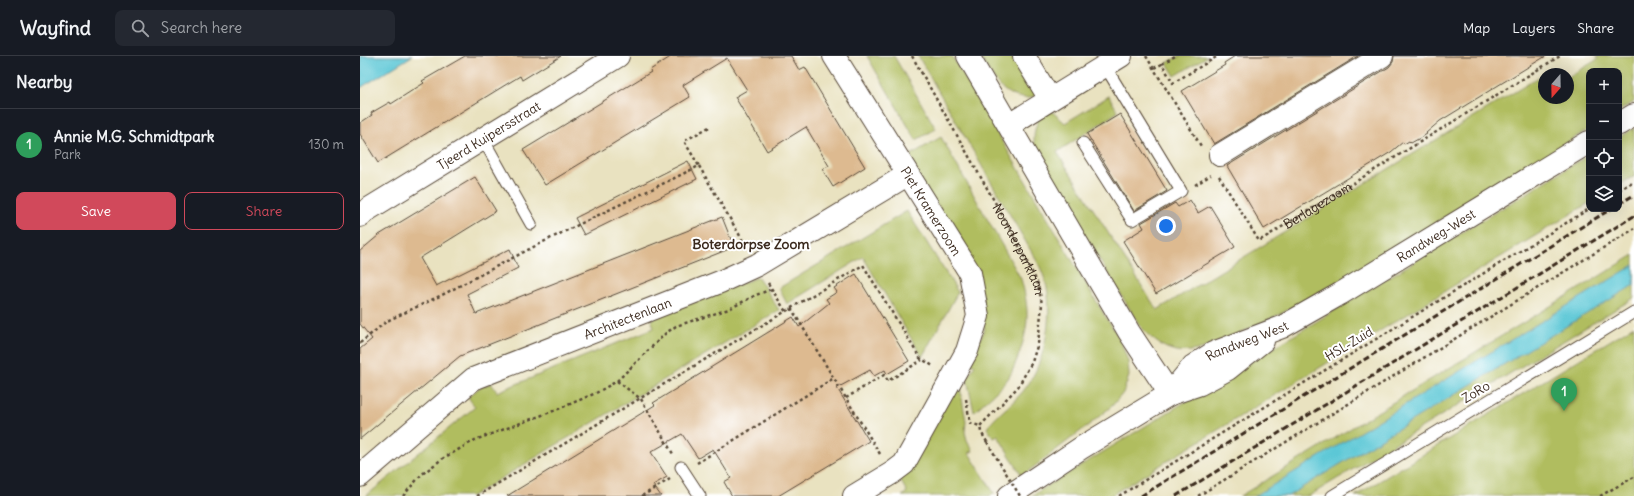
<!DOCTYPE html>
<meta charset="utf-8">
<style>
:root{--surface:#171b24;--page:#242831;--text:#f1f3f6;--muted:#9ea1a6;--line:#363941;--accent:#d1495b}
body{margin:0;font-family:Delius,sans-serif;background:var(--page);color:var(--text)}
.controls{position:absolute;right:12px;top:12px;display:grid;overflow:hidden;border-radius:8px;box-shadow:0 4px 16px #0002}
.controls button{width:36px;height:36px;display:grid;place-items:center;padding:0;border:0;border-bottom:1px solid var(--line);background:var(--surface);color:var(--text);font:20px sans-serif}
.compass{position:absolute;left:1178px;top:12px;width:36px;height:36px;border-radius:50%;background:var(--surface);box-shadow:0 4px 16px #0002;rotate:200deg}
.you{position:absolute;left:806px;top:170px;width:14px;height:14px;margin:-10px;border:3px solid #fff;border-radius:50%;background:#1a73e8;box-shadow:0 0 0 6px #1a73e833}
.badge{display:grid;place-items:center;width:26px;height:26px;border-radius:50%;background:var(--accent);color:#fff;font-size:13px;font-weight:700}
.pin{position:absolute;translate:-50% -33px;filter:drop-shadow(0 1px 2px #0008)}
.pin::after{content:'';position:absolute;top:21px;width:14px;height:12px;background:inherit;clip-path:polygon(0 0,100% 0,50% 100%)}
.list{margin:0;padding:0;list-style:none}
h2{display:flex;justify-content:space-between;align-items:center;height:52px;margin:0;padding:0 16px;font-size:17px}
h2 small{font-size:13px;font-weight:400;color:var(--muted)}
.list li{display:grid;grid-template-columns:26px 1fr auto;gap:12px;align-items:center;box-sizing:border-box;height:72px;padding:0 16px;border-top:1px solid var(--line)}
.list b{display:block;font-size:15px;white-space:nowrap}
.list p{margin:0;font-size:13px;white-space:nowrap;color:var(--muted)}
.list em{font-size:13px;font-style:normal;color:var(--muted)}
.actions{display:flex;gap:8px;padding:12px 16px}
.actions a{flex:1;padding:9px 0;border:1px solid var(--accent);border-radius:8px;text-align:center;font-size:14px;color:var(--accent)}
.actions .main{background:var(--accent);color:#fff}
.icon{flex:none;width:22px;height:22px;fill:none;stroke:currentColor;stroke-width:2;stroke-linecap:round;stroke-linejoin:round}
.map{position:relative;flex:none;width:1274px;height:440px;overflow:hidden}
header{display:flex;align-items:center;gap:24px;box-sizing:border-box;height:56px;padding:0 20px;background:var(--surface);border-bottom:1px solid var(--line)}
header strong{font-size:19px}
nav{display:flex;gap:22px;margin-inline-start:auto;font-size:14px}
.search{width:280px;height:36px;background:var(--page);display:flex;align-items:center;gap:10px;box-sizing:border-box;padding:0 14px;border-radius:8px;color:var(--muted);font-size:15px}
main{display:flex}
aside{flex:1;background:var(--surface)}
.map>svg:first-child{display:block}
</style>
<header>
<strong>Wayfind</strong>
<div class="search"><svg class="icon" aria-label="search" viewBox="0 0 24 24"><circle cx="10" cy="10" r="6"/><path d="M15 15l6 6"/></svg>Search here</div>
<nav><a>Map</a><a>Layers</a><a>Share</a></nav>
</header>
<main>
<aside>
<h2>Nearby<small></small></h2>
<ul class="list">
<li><span class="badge" style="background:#2e9e5b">1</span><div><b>Annie M.G. Schmidtpark</b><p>Park</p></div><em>130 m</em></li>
</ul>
<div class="actions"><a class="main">Save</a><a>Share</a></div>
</aside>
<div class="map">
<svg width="1274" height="440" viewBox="0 0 1274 440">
<rect width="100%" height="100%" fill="#fff"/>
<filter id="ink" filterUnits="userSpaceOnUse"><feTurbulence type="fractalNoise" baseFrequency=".025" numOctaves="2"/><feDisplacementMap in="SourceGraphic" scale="8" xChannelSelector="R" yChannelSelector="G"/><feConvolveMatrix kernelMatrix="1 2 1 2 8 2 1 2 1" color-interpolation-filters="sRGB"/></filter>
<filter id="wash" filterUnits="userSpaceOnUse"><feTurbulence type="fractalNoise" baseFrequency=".012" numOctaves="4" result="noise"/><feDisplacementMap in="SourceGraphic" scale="16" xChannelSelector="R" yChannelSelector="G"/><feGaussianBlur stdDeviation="0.9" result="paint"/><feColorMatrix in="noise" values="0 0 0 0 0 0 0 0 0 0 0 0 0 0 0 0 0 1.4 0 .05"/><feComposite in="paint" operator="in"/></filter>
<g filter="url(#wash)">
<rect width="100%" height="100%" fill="#e9e2c0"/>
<path fill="#b0bd5f" stroke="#76743e" d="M507 0H534L576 73 556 84Z
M558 0H592L745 260 759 281 768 305 769 320 763 337 752 350 735 364 662 420 638 380 634 382 627 372C639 356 656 346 667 330 684 306 691 268 688 239 687 228 683 217 678 207Z
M620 0H656L679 38C675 40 669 43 664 42 640 40 631 18 620 0Z
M819 0H848L815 20 807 7Z
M1236 0H1274V46L1259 55V15H1229V73L999 214 924 256 863 285C827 300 808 302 781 271L677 103C672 85 672 65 688 52L705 67 749 40 758 56 697 96 797 254 1184 18V42H1208V21L1238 3Z
M1274 72V120L1259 129V81Z
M581 81 661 223C670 254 669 271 658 301 655 308 653 315 649 321 641 333 625 345 614 356L607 323 615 309 609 306 625 273 547 101Z
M1229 99V147L750 440H671Z
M547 155 598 236 562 301 503 201 427 248 419 232Z
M1274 199V242L949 440H880Z
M398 221 419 254 112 440H6L115 351 108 341 119 332 131 327 137 336 294 272 291 263Z
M1274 270V440H995Z
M599 326 606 365 605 376 607 384 613 395 609 397 634 437 630 440H542L547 436 539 422Z"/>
<path fill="#5cc7d6" stroke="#4c787a" d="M0 0H52L0 32Z
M1274 209V229L928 440H895Z"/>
<g id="blocks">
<path fill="#ddba90" d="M105 0H201L162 24 160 20 18 107 0 78V67L12 59 11 57 30 46 31 48 64 27 62 25Z
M312 0H431L439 14 445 11 505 111 473 131 462 113 469 110 446 71 407 95 375 41 387 34 367 2 323 29 330 41 185 129 163 94 291 16 290 14Z
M875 0H998L854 88 822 35 865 9 864 7Z
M1034 0H1186L1080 65 1066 77 1067 78 1051 87 1049 85 1044 88 1043 86 1031 96 904 173 867 110 1029 11 1033 6Z
M760 58 807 135 774 155 727 78Z
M328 105 337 123 224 179 215 162Z
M115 121 136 155 60 202 76 230 150 193 158 212 107 238 116 258 362 161 374 191 100 300 0 383V293L12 283 0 268V195L19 179Z
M830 144 838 157 850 150 875 191 796 238 763 185 784 172 781 167 815 147 818 151Z
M496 218 549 305 527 318 525 314 514 320 510 314 477 332 509 385 418 440H372L364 426 371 422 353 393 338 402 322 378 291 396 307 421 293 429 301 440H147L295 349 293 347 433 261 439 271 469 247 466 243 477 236 474 232Z"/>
</g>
</g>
<g filter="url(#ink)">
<use href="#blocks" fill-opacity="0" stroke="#554636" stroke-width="1"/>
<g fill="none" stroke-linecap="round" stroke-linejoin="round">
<g stroke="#554636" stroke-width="13">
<path id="lane" d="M123 83 171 168
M723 87 772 164 821 135 745 10
M321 411 340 440
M972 440 1274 256"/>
</g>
<g stroke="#554636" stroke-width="24">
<g id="street">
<path id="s3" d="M474 0 610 217 618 260 607 295 544 408 532 417 494 440"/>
<path d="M608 0 769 276 810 338"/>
<path d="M664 0 690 43"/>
<path d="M649 69 761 0"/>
<path d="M860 99 1022 0"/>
<path id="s4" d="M0 160 7 154 258 0"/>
<path id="s5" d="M0 420 113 323 360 226 397 209 547 119"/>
</g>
</g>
<g stroke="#554636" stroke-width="24">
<g id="secondary">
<path d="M1259 68 1274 59"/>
<path id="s6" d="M810 338 833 310 853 297 922 271 980 238 1229 86"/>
<path d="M649 440 721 392 810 338 840 328 868 313 903 285"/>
</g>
</g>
<g stroke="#554636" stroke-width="2.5" stroke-dasharray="3 3" stroke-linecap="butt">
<path id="s1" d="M552 0 653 178 678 228 682 248 678 287 672 306 658 331 620 370 621 376 627 386"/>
<path d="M786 0 841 90"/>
<path d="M802 8 815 0"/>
<path d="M794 12 802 8 813 27 858 0"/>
<path d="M339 110 386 190"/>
<path id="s2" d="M859 120 899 185 1200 0"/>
<path d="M835 129 851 119"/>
<path d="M1259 134 1274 125"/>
<path d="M408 227 426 256"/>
<path d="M431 252 520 398"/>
<path d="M0 287 27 265 82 239 181 187 339 110 324 85 351 70"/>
<path d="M257 325 281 343 313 398"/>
<path d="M486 342 524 319 528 325 562 304"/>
<path d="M606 343 610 367 620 370"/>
<path d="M337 407 474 322"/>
<path d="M43 440 61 419 82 403 115 384 196 354 236 337 257 325 306 277 316 270 369 253 396 239 412 233"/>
<path d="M117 440 503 209 560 302 573 310"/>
<path d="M282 440 310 423"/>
<path d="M759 440 1229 153"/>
<path d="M838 440 1274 173"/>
<path d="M1240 440 1274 421"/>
</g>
<use href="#lane" stroke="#fff" stroke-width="11"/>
<use href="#street" stroke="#fff" stroke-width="22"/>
<use href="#secondary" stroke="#fff" stroke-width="22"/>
<path stroke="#3b2a1e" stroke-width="3" stroke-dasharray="6 3" stroke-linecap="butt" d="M1259 148 1274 139
M781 440 1251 153
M816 440 1274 160"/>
<path stroke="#554636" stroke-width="2.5" stroke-dasharray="3 3" stroke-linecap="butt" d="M627 386 660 440"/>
</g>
</g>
<g text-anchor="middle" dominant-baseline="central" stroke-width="4" stroke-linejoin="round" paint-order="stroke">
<g font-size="13" fill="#3b2a1e" stroke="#fff">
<text stroke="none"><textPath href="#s4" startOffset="152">Tjeerd Kuipersstraat</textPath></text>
<text stroke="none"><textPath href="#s2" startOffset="145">Berlagezoom</textPath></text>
<text stroke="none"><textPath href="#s3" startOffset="183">Piet Kramerzoom</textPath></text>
<text stroke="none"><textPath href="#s6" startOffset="313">Randweg-West</textPath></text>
<text stroke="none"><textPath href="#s1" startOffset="221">Noorderparklaan</textPath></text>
<text stroke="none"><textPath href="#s5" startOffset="315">Architectenlaan</textPath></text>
<text transform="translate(989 288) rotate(-31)">HSL-Zuid</text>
<text stroke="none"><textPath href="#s6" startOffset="96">Randweg West</textPath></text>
<text transform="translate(1116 336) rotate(-31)">ZoRo</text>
</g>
<g font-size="14" font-weight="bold" fill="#3b2a1e" stroke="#fff">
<text x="391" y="188">Boterdorpse Zoom</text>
</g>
</g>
</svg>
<div class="controls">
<button>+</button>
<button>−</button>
<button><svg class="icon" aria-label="locate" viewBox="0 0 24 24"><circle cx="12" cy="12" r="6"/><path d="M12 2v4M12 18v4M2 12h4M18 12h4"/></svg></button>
<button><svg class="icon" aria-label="layers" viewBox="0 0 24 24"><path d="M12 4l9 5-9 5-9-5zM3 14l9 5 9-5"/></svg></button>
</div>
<svg class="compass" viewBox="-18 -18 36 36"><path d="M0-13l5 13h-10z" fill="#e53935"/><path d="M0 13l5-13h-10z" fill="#9ea1a6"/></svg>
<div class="you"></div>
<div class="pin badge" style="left:1204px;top:355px;background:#2e9e5b">1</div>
</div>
</main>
